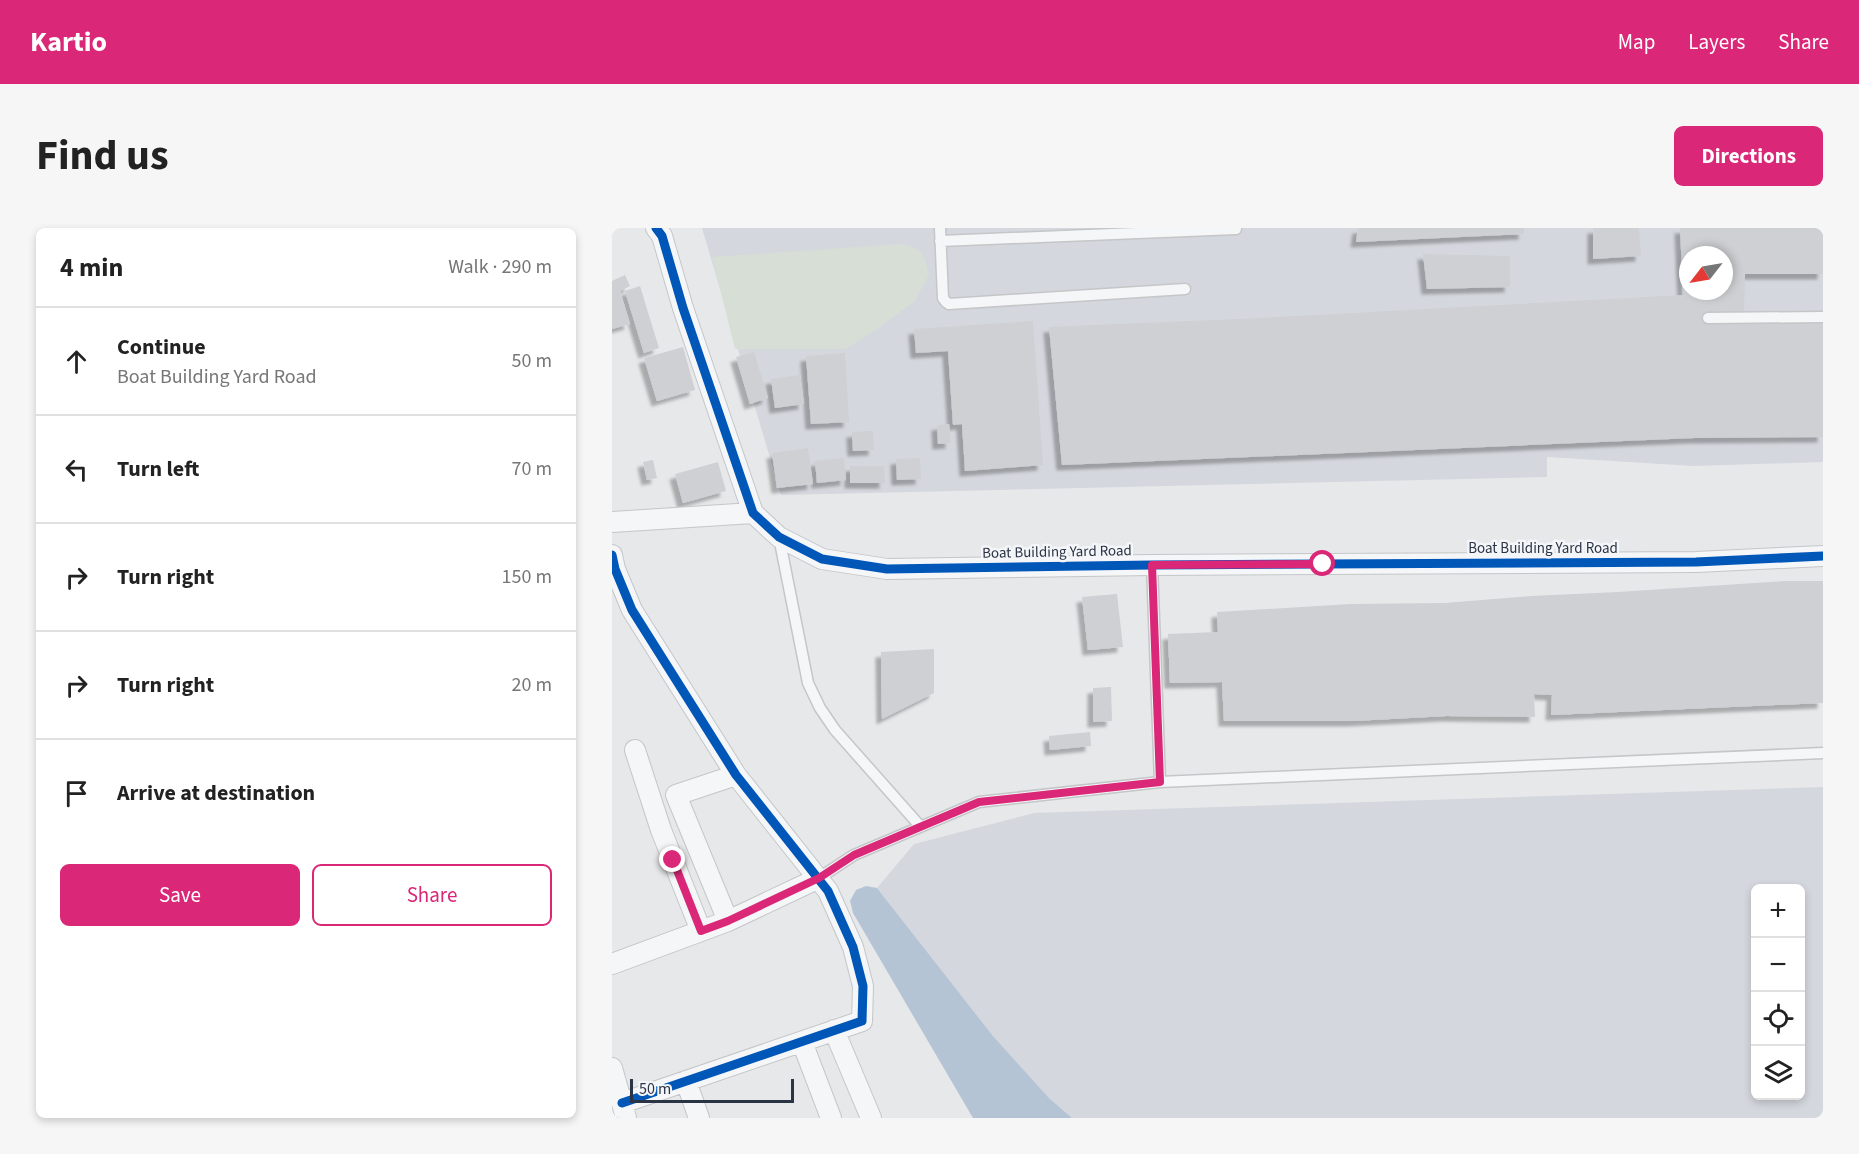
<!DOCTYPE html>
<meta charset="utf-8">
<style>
:root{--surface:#fff;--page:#f6f6f6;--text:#222;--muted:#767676;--line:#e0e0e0;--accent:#db2777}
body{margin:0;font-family:"Source Sans 3",sans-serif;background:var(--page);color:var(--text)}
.controls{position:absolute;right:18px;bottom:18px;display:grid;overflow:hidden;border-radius:9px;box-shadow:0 3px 9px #0003}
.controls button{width:54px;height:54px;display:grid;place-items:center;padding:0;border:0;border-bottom:2px solid var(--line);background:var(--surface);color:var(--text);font:30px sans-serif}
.compass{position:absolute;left:1067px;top:18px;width:54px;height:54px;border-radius:50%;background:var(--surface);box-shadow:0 3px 9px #0003;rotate:239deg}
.scale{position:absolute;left:18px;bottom:15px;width:164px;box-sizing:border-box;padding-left:6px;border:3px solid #2b3445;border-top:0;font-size:16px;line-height:21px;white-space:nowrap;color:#2b3445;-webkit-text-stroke:4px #f4f6f9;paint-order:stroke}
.stop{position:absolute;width:18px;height:18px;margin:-14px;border:4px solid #db2777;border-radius:50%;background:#fff}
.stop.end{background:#db2777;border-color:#fff;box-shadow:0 2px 6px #0008}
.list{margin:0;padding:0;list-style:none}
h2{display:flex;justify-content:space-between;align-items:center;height:78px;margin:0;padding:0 24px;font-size:26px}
h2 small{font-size:20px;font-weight:400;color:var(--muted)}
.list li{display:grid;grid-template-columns:39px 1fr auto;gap:18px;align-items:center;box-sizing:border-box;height:108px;padding:0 24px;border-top:2px solid var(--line)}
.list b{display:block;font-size:22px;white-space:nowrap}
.list p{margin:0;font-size:20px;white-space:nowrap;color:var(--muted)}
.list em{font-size:20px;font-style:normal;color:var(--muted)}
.actions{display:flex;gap:12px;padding:18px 24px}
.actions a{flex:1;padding:14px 0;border:2px solid var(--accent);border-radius:9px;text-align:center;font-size:21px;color:var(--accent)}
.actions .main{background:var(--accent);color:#fff}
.icon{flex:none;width:33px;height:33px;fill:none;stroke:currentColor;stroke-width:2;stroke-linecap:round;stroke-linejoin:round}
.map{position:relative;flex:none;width:1211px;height:890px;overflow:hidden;border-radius:9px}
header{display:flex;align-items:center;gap:36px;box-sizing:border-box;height:84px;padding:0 30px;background:var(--accent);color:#fff}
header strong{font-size:28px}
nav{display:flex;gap:33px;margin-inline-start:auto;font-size:21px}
.intro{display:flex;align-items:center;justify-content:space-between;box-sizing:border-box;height:144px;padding:0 36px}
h1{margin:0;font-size:42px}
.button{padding:15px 27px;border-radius:9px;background:var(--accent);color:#fff;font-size:21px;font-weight:700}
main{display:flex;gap:36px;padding:0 36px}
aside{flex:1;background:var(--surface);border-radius:9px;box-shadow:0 3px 9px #0003}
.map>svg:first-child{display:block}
</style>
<header>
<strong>Kartio</strong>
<nav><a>Map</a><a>Layers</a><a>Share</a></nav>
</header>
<div class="intro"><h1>Find us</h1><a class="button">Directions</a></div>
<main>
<aside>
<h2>4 min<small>Walk · 290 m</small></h2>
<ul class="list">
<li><svg class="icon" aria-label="ahead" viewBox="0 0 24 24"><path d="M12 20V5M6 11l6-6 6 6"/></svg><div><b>Continue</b><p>Boat Building Yard Road</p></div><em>50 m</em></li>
<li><svg class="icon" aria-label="left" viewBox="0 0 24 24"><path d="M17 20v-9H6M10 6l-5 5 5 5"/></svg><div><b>Turn left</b></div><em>70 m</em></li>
<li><svg class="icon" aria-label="right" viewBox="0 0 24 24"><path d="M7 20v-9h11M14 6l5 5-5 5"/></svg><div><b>Turn right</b></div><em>150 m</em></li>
<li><svg class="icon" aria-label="right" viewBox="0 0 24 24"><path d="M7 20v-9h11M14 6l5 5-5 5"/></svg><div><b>Turn right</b></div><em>20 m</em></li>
<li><svg class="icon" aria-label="arrive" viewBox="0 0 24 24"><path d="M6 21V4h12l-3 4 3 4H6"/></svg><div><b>Arrive at destination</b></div></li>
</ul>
<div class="actions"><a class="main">Save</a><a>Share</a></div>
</aside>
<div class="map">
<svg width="1211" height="890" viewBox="0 0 1211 890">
<defs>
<filter id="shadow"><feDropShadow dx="-5.5" dy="5.5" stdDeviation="1.5" flood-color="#0004"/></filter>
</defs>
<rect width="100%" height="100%" fill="#e6e8ea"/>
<path fill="#d4d7dd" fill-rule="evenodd" d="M90 0H1211V234L1082 238 935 229V249L169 267ZM1076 27H1112V63H1076Z
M1211 559V890H460L437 870 381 808 265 660 302 616 422 585ZM1144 660H1188V868H1144Z"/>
<path fill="#d6ded6" d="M289 16C311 19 312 27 317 47L303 73 264 102 233 121H123L100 29Z"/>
<path fill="#b4c4d5" d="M254 658 265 660 381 808 437 870 460 890H361L241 685 238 673 244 662Z"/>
<path fill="#ced0d3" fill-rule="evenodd" filter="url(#shadow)" d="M746 0H912V6L744 14Z
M981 0H1027L1029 28 981 31Z
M1068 0H1211V46H1133L1132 88 1211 85V209L1082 210 450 237 437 99 649 90 1071 67ZM1076 27H1112V63H1076Z
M811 26 898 28V59L815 61Z
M13 47 18 58 8 63 18 96 0 101V53Z
M28 58 47 120 32 125 13 63Z
M421 93 431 237 353 243 350 196 341 197 336 123 304 125 302 101Z
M71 119 83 162 45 173 32 130Z
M142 124 156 170 138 176 124 129Z
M233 125 237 194 199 196 194 128Z
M188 147 192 176 163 180 159 151Z
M337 196 339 215 326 216 325 197Z
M261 203 262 222 241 223 240 204Z
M196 220 201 256 165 260 160 225Z
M232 230 234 252 205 255 203 233Z
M308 230 309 251 285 252 284 231Z
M41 232 45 250 35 252 31 234Z
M106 234 114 263 71 275 63 246Z
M238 238H272L273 255H238Z
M1173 353H1211V475L939 487 940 467 922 466 923 489 835 488 741 493H612L610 454 558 455 556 406 606 404 605 384 739 376 833 375 919 368 1006 364Z
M505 366 511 419 476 422 470 369Z
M322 421V465L270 491 269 424Z
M499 459 500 493 481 494V460Z
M478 504 479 518 438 522 437 508Z"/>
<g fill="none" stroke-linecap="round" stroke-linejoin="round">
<g stroke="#c4c6c8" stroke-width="13">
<path id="lane" d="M328 0 331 70 334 74 337 76 573 61
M328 13 624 1
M1096 90 1211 89
M167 309 196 455 208 480 223 502 308 598
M540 337 548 554
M207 650 242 627 367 574 548 554 1211 525"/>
</g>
<g stroke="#c4c6c8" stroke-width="22">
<path id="street" d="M44 0 50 8 71 80 141 285 167 309 210 331 275 341 540 337 1084 334 1211 328
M0 294 141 285
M0 327 3 341 20 382 124 547 216 663 241 719 251 758 250 793 10 875
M23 522 49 602 89 703
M116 693 64 567 124 547
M0 736 116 693 207 650
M222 802 259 890
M190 814 219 890
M0 840 14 890
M74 853 87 890"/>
</g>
<use href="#lane" stroke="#f5f6f7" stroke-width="10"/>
<use href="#street" stroke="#f5f6f7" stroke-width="20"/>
<g stroke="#f4f6f9" stroke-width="13">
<path id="cycleway" d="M44 0 50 8 71 80 141 285 167 309 210 331 275 341 540 337 1084 334 1211 328
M0 327 3 341 20 382 124 547 216 663 241 719 251 758 250 793 10 875"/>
</g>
<use href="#cycleway" stroke="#0057b8" stroke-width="9"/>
</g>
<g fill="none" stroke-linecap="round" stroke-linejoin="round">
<path stroke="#db2777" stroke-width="8" d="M61 632 89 703 116 693 207 650 242 627 367 574 548 554 540 337 711 336"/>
</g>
<g text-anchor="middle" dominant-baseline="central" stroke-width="5" stroke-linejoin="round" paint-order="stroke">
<g font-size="15" fill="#2b3445" stroke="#f4f6f9">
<text x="931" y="320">Boat Building Yard Road</text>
<text transform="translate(445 324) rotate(-1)">Boat Building Yard Road</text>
</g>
</g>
</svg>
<div class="controls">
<button>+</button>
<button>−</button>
<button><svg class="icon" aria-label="locate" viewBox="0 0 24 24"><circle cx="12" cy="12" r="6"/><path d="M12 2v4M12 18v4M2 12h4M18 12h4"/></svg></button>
<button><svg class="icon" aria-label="layers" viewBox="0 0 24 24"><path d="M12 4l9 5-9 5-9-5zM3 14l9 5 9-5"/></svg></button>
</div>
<svg class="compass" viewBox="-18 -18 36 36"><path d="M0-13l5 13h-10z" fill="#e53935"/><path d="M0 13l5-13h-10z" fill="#767676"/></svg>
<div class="scale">50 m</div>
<div class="stop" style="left:711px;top:336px"></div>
<div class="stop end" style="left:61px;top:632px"></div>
</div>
</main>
